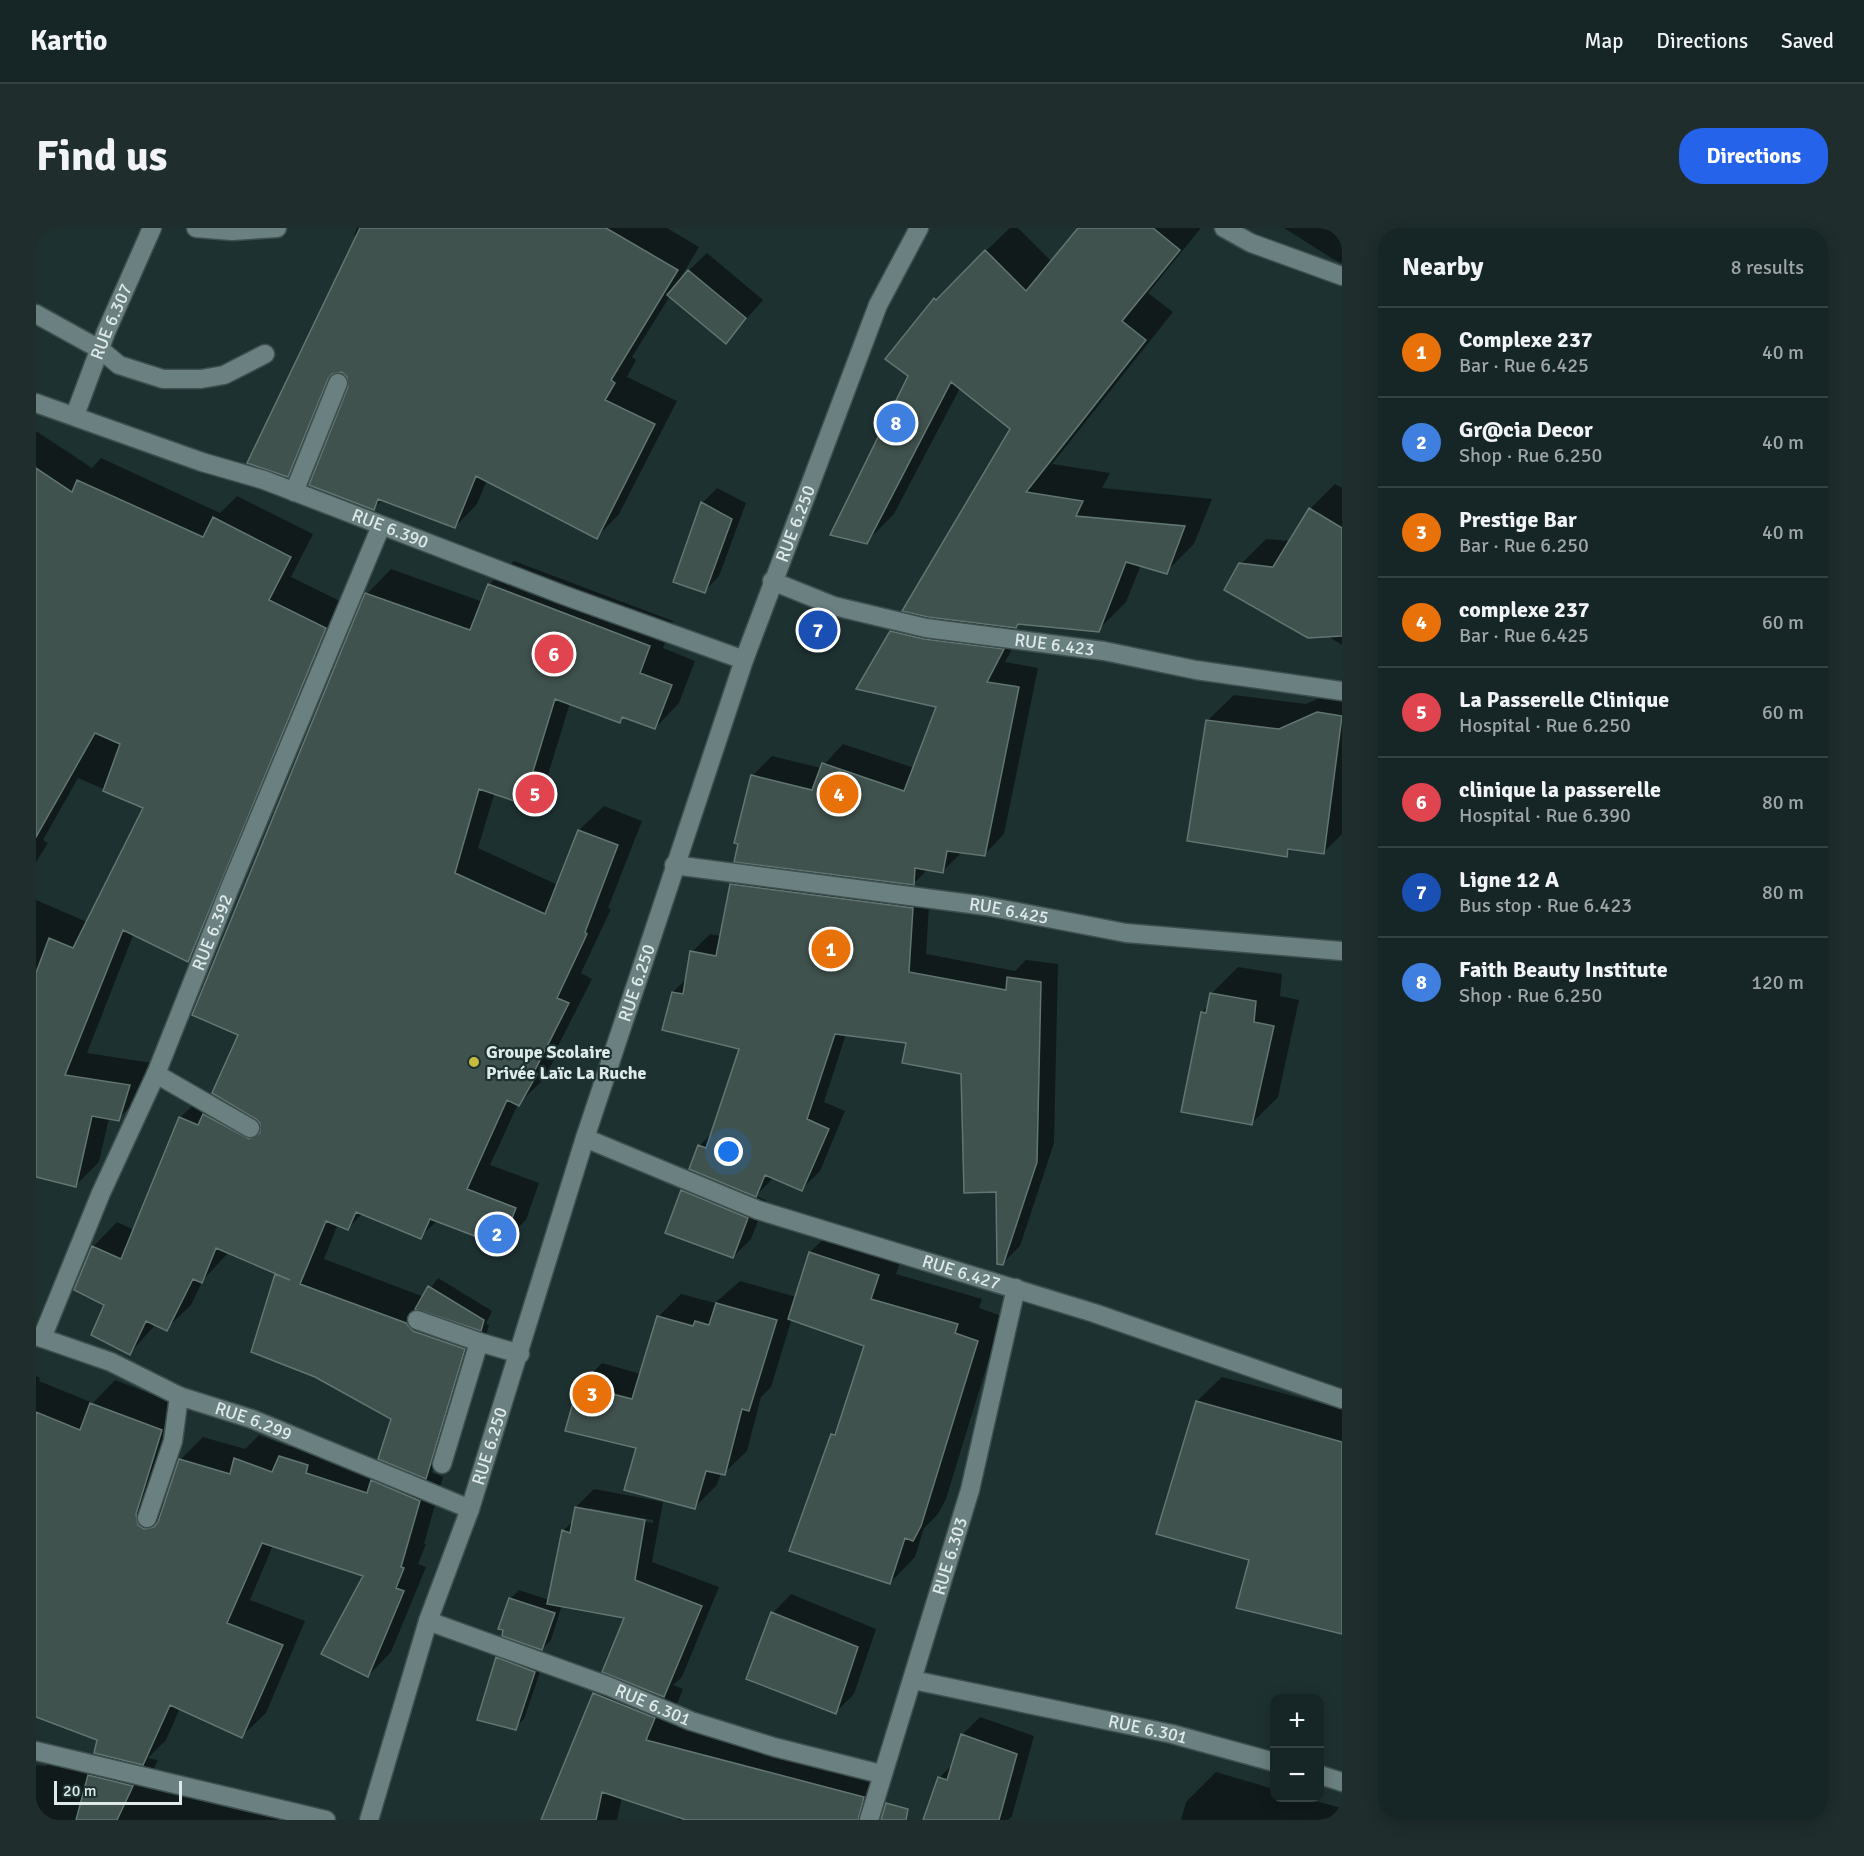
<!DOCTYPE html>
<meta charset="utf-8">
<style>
:root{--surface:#162525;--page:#1f2d2d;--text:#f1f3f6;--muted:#9ea5a7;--line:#354242;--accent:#2563eb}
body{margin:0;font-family:Signika,sans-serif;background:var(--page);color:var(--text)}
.controls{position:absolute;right:18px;bottom:18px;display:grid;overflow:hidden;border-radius:12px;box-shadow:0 3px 15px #0003}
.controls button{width:54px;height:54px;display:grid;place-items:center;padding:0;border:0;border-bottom:2px solid var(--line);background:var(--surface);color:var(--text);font:30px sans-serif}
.scale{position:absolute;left:18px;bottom:15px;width:128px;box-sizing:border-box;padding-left:6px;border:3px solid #dee9e9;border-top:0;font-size:16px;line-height:21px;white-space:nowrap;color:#dee9e9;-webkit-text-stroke:4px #1e3131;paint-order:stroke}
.you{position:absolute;left:693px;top:924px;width:21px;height:21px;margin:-15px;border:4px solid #fff;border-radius:50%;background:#1a73e8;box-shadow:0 0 0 9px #1a73e833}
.badge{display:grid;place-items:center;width:39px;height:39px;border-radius:50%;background:var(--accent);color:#fff;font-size:20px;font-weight:700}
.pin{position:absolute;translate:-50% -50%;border:3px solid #fff;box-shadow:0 2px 6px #0006}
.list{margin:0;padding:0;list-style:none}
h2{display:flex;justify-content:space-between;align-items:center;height:78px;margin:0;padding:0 24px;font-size:26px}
h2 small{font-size:20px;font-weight:400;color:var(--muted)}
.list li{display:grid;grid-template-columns:39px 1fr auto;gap:18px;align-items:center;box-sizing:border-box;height:90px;padding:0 24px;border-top:2px solid var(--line)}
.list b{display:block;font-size:22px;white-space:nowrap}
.list p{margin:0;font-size:20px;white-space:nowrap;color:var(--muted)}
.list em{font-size:20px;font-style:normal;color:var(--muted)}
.map{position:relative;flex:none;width:1306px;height:1592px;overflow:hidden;border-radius:24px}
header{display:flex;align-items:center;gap:36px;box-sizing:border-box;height:84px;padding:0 30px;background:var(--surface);border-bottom:2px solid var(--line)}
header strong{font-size:28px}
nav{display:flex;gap:33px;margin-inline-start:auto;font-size:21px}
.intro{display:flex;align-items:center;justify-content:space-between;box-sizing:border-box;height:144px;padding:0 36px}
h1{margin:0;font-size:42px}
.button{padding:15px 27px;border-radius:24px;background:var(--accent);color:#fff;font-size:21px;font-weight:700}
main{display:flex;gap:36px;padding:0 36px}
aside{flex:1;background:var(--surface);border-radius:24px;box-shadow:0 3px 15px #0003}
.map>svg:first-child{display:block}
</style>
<header>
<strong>Kartio</strong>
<nav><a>Map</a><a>Directions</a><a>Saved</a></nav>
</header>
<div class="intro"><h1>Find us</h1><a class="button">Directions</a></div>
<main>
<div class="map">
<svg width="1306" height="1592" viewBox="0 0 1306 1592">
<rect width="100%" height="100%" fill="#1e3131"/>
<path fill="#0007" fill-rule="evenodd" d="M321 0H631L663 19 644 51 671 25 727 72 690 114 634 68 596 129 600 132 591 149 641 173 583 286 561 309 451 252 441 276 419 299 347 271 338 280 313 148 307 144 274 225 251 247 322 9 318 7Z
M974 0H982L1016 34 1043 0H1165L1112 65 1137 84 1016 236 1074 245 1066 260 1176 271 1158 316 1130 344 1105 337 1090 374 1062 402 984 394 977 401 987 402 969 434 1002 440 968 606 949 626 927 623 907 643 892 641 877 656 716 548 736 528 785 540 807 516 878 540 902 478 855 404 875 383 976 200 924 160 858 286 830 314 874 147 899 71Z
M1248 0H1306V35L1297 31Z
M0 203 56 240 65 230 184 285 201 268 277 306 255 349 312 377 175 709 152 732 98 705 51 825 116 835 105 868 82 891 73 890 63 934 40 957 0 947V672L51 694 109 579 42 550 7 612 12 615 0 634Z
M1299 256 1306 260V417L1290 407 1205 336 1230 311 1254 313 1274 281Z
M681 260 710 275 683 348 668 364 639 354 666 275Z
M478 333 637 393 627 420 659 433 643 475 619 500 589 488 583 494 534 475 511 550 487 574 459 564 442 620 522 657 543 602 568 578 606 593 572 680 575 681 545 745 556 751 521 820 524 821 507 852 482 876 454 937 503 955 490 992 465 1016 401 993 384 1009 327 985 312 1000 302 996 288 1031 388 1069 402 1050 456 1083 450 1096 453 1097 414 1225 395 1244 407 1249 388 1316H390L382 1336 390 1339 355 1424 332 1448 329 1347 237 1317 214 1372 269 1393 230 1485 206 1508 144 1480 130 1512 112 1530 122 1532 115 1546 245 1580 242 1592H0V1537L10 1538 13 1535 57 1544 73 1527 63 1511 0 1487V1148L4 1150 3 1153 57 1175 79 1152 149 1179 123 1269 129 1276 144 1232 167 1209 209 1221 223 1207 254 1219 268 1205 295 1214 293 1221 349 1241 355 1235 357 1191 240 1047 242 1045 193 1024 167 1052 155 1077 130 1101 120 1096 94 1125 70 1077 57 1019 81 994 98 1002 144 890 169 865 183 871 186 869 331 366 355 341 447 374 453 357Z
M1306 460V606L1288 624 1257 620 1250 627 1172 492 1198 467 1270 476Z
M713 639 894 662 890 726 979 743 990 732 1022 736 1018 915 984 1018 966 1036 962 963 926 845 871 814 810 806 788 874 809 883 784 943 766 961 738 949 720 968 730 972 715 1011 697 1029 646 963 665 944 663 918 677 904 705 820 637 764 651 750 656 724 674 706 686 708 696 656Z
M1202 739 1246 746 1244 768 1263 772 1242 869 1215 896 1166 784 1173 777 1176 765Z
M800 999 868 1022 860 1046 946 1071 943 1080 966 1088 910 1271 902 1286 888 1300 879 1329 854 1355 796 1207 803 1200 830 1117 756 1090 735 1159 725 1169 711 1223 688 1245H685L681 1257 658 1280 544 1158 566 1135 605 1146 622 1089 645 1066 679 1075 704 1053 760 1069 774 1024Z
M1186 1149 1306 1181V1404L1202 1379 1215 1331 1161 1173Z
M558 1261 627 1274 616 1334 683 1359 646 1449 637 1457 647 1461 638 1483 847 1538 831 1592H642L643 1588 586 1569 581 1592H507L558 1465 577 1447 590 1388 526 1377 515 1412 506 1421 474 1371 483 1362 513 1372 527 1303 538 1292 540 1279ZM553 1280 617 1292V1295L553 1283Z
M755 1366 840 1401 818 1466 800 1484 712 1450 737 1385Z
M470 1421 507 1435 488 1491 479 1500 461 1430Z
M944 1489 998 1508 976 1588 972 1592H909L903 1550 918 1535 926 1507Z
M1180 1544 1238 1561V1570H1268L1306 1580V1592H1145L1150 1574Z"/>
<path fill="#40524e" stroke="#627671" stroke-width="1.5" d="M324 0H570L642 42 575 152 579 155 569 172 619 196 561 311 440 248 419 300 342 271 338 282 273 257 312 159 311 149 306 144 296 146 292 151 252 249 211 235Z
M1042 0H1117L1144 22 1086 93 1110 112 990 264 1047 273 1040 288 1149 298 1131 346 1090 334 1063 404 982 396 980 400 892 389 866 383 974 201 915 154 831 316 794 307 872 148 849 131 898 70 900 72 949 22 990 63Z
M652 42 710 90 690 116 631 67Z
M0 240 36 264 41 252 167 309 177 289 255 329 233 372 290 400 152 734 87 702 29 847 94 857 83 893 56 888 40 959 0 949V745L13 710 37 720 107 580 67 563 84 516 59 505 0 609Z
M665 274 696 291 669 365 637 354Z
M1273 280 1306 300V408L1272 410 1188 362 1203 335 1237 339Z
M452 356 614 418 604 445 636 457 619 501 586 489 584 495 519 471 487 576 443 561 419 645 509 686 542 602 582 617 549 704 551 706 521 770 533 775 498 844 501 846 483 878 471 872 431 961 480 980 465 1018 394 991 385 1011 320 984 312 1002 290 993 264 1056 370 1095 377 1103 429 1121 390 1251 342 1231 355 1191 279 1149 215 1124 239 1046 254 1052 180 1020 166 1055 157 1051 131 1103 110 1093 94 1127 55 1107 68 1077 38 1062 56 1018 85 1031 143 889 162 897 167 886 213 911 224 905V895L220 891 176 865 202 807 156 787 329 365 434 402Z
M854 403 888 411 968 421 951 454 983 459 949 628 911 623 907 645 879 640 878 657 698 634 702 616 698 615 715 547 776 562 786 535 868 563 900 479 820 461Z
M1281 484 1306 488 1288 626 1252 621 1251 629 1151 613 1170 492 1243 501Z
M694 656 877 680 873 744 970 762 971 749 1005 754 1001 934 967 1037 961 1036 960 964 928 965 925 846 866 835 870 815 799 806 771 891 793 901 766 963 729 947 720 969 653 941 662 917 670 920 703 821 626 802 636 764 647 766 654 723 680 728Z
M1174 765 1220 773 1218 794 1238 798 1216 897 1145 884 1165 784 1170 785Z
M645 962 712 990 697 1030 629 1005Z
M773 1024 843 1047 835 1071 922 1096 919 1105 942 1113 885 1298 877 1313 869 1310 854 1356 753 1323 795 1206 799 1207 828 1118 752 1091Z
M392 1058 448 1092 445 1103 379 1081Z
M680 1075 741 1092 713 1183 706 1181 689 1247 670 1243 659 1281 588 1262 600 1220 529 1203 542 1157 596 1171 621 1088 657 1098 659 1093 673 1097Z
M1160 1173 1306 1214V1406L1200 1380 1213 1332 1120 1306Z
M54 1175 126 1202 100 1286 102 1297 108 1301 118 1299 122 1294 143 1231 194 1246 198 1230 236 1244 243 1228 272 1237 270 1245 331 1265 335 1252 384 1273 365 1339 368 1340 360 1360 368 1363 332 1449 285 1426 327 1348 226 1315 191 1395 247 1417 206 1510 134 1477 107 1537 58 1525 61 1512 0 1489V1184L44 1202Z
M539 1279 609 1292 599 1352 666 1378 628 1469 566 1444 588 1390 511 1376 526 1302 534 1305Z
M473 1370 519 1385 506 1422 466 1408 467 1402 462 1401Z
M735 1384 822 1419 800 1486 710 1451Z
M460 1429 499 1444 480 1502 441 1492Z
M557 1465 619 1490 610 1512 828 1569 822 1592H650L566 1564 560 1592H505Z
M925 1506 981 1526 963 1592H887L902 1549 911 1552Z
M52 1547 97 1558 81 1592H40Z
M850 1575 872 1581 870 1592H845Z"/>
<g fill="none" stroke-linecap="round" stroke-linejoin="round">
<g stroke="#3e4f4f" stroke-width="21">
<g id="street">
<path d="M160 0 196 3 241 0"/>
<path d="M1188 0 1215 15 1306 48"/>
<path d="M0 86 65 122 83 137 127 151H165L188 147 229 126"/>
<path id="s1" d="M0 175 166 234 228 252 530 368 708 432"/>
<path id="s2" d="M39 187 70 104 116 0"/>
<path d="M258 264 302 155"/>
<path id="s3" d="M736 353 798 378 890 400 1068 423 1160 442 1306 463"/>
<path id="s4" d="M638 637 950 678 1090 705 1306 723"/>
<path d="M120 846 214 900"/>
<path id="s5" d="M549 910 722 982 1058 1085 1306 1171"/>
<path d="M381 1092 443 1114"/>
<path id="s6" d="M0 1108 75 1134 143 1168 216 1191 434 1281"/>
<path id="s7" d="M6 1110 65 965 120 846 193 662 345 298"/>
<path d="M406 1236 443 1114 484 1126"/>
<path d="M111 1290 137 1213 143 1168"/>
<path id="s8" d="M392 1393 572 1458 655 1493 738 1519 845 1546"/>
<path id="s9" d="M877 1452 1136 1506 1238 1534"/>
<path d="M0 1523 290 1592"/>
<path d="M1284 1547 1306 1554"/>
<path id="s10" d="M833 1592 934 1262 980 1060"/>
</g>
</g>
<g stroke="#3e4f4f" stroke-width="21">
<g id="secondary">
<path id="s11" d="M333 1592 392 1393 434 1281 549 910 708 432 842 77 883 0"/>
</g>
</g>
<use href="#street" stroke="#6b8080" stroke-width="18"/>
<use href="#secondary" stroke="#6b8080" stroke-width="18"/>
</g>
<circle fill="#c5bc3d" stroke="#1e3131" stroke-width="2" cx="438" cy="834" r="6"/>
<g text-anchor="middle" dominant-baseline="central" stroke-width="4.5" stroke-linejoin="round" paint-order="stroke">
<g font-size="18" fill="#dee9e9" stroke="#1e3131">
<text stroke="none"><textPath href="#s2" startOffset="100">RUE 6.307</textPath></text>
<text stroke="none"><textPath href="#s11" startOffset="1365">RUE 6.250</textPath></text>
<text stroke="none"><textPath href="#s1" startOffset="376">RUE 6.390</textPath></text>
<text stroke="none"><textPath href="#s3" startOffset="291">RUE 6.423</textPath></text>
<text stroke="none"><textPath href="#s4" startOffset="338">RUE 6.425</textPath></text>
<text stroke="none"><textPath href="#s7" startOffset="440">RUE 6.392</textPath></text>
<text stroke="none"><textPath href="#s11" startOffset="879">RUE 6.250</textPath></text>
<text stroke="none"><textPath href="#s5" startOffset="400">RUE 6.427</textPath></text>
<text stroke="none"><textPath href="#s6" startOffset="234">RUE 6.299</textPath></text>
<text stroke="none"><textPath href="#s11" startOffset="393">RUE 6.250</textPath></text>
<text stroke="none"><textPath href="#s10" startOffset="276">RUE 6.303</textPath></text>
<text stroke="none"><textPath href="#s8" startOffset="240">RUE 6.301</textPath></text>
<text stroke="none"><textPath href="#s9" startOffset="240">RUE 6.301</textPath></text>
</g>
<g font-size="18" font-weight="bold" fill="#dee9e9" stroke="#1e3131" text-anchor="start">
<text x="450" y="824">Groupe Scolaire<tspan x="450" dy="21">Privée Laïc La Ruche</tspan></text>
</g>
</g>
</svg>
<div class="controls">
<button>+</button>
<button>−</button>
</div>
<div class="scale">20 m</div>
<div class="you"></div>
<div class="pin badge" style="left:795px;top:721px;background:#e8710a">1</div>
<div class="pin badge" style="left:461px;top:1006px;background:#3f7fe0">2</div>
<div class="pin badge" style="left:556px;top:1166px;background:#e8710a">3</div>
<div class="pin badge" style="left:803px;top:566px;background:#e8710a">4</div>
<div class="pin badge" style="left:499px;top:566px;background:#e0444e">5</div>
<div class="pin badge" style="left:518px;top:426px;background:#e0444e">6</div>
<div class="pin badge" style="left:782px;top:402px;background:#1a4fb4">7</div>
<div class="pin badge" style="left:860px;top:195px;background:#3f7fe0">8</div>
</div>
<aside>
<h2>Nearby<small>8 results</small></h2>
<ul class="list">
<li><span class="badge" style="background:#e8710a">1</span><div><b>Complexe 237</b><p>Bar · Rue 6.425</p></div><em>40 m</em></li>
<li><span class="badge" style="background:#3f7fe0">2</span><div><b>Gr@cia Decor</b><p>Shop · Rue 6.250</p></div><em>40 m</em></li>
<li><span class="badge" style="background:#e8710a">3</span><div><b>Prestige Bar</b><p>Bar · Rue 6.250</p></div><em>40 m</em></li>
<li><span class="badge" style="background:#e8710a">4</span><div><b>complexe 237</b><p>Bar · Rue 6.425</p></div><em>60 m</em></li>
<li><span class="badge" style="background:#e0444e">5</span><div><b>La Passerelle Clinique</b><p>Hospital · Rue 6.250</p></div><em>60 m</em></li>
<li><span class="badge" style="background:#e0444e">6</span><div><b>clinique la passerelle</b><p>Hospital · Rue 6.390</p></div><em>80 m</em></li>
<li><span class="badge" style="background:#1a4fb4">7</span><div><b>Ligne 12 A</b><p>Bus stop · Rue 6.423</p></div><em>80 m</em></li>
<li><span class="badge" style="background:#3f7fe0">8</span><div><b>Faith Beauty Institute</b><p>Shop · Rue 6.250</p></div><em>120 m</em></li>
</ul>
</aside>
</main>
